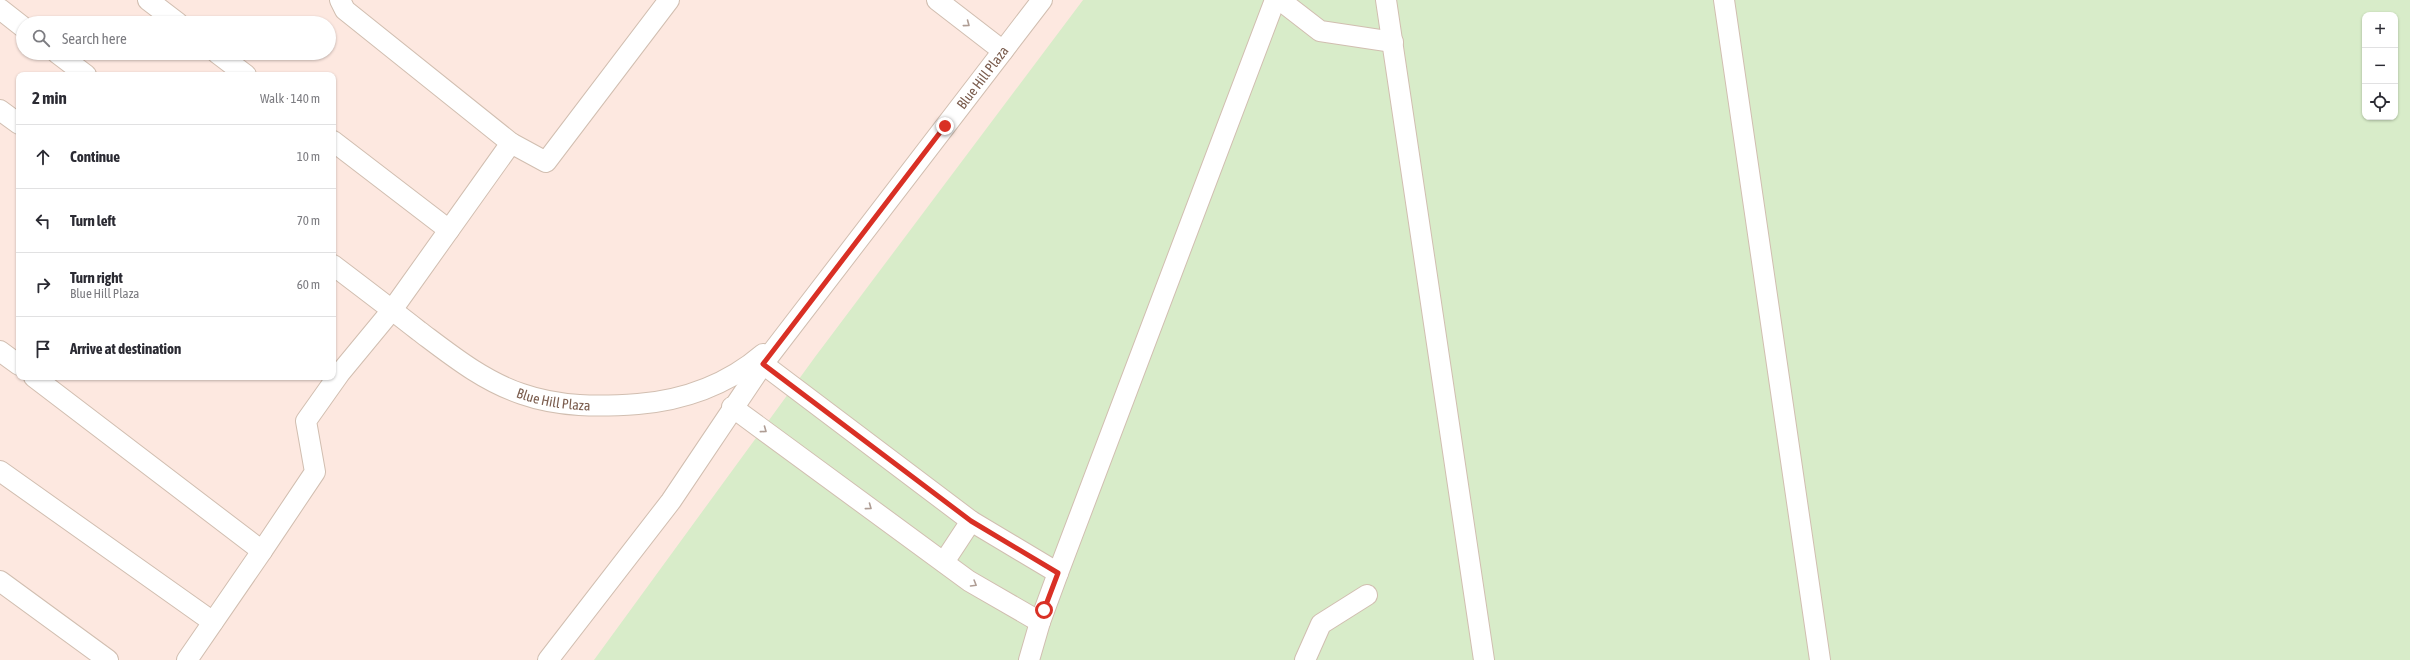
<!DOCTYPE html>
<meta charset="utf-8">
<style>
:root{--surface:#fff;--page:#f7f7f7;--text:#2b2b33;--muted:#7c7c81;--line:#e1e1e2}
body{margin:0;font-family:"Asap Condensed",sans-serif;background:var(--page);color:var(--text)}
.controls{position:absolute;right:12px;top:12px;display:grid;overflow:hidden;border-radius:8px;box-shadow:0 1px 3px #0004}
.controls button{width:36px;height:36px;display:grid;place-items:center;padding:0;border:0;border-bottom:1px solid var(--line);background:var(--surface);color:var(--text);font:20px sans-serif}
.stop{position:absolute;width:12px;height:12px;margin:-9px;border:3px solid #d93025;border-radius:50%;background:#fff}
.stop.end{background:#d93025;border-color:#fff;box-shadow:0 1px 4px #0008}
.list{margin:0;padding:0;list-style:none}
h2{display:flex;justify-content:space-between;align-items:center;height:52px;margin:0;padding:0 16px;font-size:17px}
h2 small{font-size:13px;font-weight:400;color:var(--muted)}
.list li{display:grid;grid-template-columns:26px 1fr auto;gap:12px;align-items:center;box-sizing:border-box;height:64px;padding:0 16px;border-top:1px solid var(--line)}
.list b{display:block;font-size:15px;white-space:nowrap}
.list p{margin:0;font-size:13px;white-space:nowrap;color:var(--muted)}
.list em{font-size:13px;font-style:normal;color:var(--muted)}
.icon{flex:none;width:22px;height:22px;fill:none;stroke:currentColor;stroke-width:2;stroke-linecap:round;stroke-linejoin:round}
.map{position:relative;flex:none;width:2410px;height:660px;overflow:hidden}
.search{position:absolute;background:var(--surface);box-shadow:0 1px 3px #0004;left:16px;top:16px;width:320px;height:44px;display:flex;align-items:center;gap:10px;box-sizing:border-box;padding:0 14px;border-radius:22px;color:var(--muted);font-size:15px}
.panel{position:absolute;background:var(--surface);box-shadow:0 1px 3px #0004;left:16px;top:72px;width:320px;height:308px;border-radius:8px}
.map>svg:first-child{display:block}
</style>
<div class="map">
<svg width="2410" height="660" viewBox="0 0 2410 660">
<rect width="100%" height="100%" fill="#fdf6ec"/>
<path fill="#fde8e0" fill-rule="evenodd" d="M0 0H1199L701 660H0ZM23 23H329V53H23ZM19 75H333V377H19Z"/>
<path fill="#d8ecc9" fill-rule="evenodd" d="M1083 0H2410V660H594L815 357ZM2365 15H2395V117H2365Z"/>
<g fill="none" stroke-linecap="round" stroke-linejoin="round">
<g stroke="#d1beb0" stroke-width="22">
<g id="lane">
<path d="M148 0 178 23"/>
<path d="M340 0 345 10 511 143 546 162 669 0"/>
<path d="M937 0 1003 51"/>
<path d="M1280 0 1320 31 1393 42"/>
<path d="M1386 0 1484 660"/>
<path d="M1724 0 1820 660"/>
<path d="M0 9 23 27"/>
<path d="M57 53 86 75"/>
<path d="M217 53 246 75"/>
<path d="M0 110 19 124"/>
<path d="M333 141 449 230"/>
<path id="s1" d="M333 265C362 287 391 309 419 331 451 355 483 381 522 394 559 407 599 407 638 404 684 400 728 384 763 354"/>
<path d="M0 351 19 365"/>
<path d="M763 364 971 521 1058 573"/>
<path d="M34 377 262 551 315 472 306 421 340 373 392 310 511 143"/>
<path d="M732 407 969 581 1040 622"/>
<path d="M0 471 213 622"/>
<path d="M944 562 971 521"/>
<path d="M0 581 108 660"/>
<path d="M187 660 262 551"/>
<path id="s2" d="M548 660 671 501 763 364 1042 0"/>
<path d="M1029 660 1040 622 1058 573 1275 0"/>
<path d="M1305 660 1321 624 1367 595"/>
</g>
</g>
<use href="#lane" stroke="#fff" stroke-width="20"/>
</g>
<defs><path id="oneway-chevron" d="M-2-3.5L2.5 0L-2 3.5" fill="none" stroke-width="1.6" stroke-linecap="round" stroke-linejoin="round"/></defs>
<g stroke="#af9d94">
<use href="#oneway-chevron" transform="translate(967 24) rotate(37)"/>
<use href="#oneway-chevron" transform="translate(764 430) rotate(36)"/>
<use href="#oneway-chevron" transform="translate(869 507) rotate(36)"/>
<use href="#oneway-chevron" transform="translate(974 584) rotate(31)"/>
</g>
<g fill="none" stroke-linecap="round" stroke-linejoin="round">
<path stroke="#d93025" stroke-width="5" d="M945 126 763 364 971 521 1058 573 1044 610"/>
</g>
<g text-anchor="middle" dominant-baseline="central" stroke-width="4" stroke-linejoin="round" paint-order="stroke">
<g font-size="14" fill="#7a5c4d" stroke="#fffaf3">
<text stroke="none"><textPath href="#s2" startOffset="727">Blue Hill Plaza</textPath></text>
<text stroke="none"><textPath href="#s1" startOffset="262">Blue Hill Plaza</textPath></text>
</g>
</g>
</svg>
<div class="controls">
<button>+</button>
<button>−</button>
<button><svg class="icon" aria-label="locate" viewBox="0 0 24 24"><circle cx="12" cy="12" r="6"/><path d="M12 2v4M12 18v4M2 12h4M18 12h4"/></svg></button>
</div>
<div class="stop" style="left:1044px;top:610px"></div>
<div class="stop end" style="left:945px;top:126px"></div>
<div class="search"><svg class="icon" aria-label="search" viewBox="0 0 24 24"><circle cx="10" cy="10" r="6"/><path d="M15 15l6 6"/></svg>Search here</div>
<section class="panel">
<h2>2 min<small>Walk · 140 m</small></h2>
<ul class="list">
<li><svg class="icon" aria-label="ahead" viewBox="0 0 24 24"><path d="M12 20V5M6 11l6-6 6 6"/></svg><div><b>Continue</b></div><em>10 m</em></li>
<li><svg class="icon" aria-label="left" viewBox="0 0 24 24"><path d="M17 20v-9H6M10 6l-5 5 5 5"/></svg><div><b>Turn left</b></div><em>70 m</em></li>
<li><svg class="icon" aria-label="right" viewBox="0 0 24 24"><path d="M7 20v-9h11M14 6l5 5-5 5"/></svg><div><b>Turn right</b><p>Blue Hill Plaza</p></div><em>60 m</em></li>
<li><svg class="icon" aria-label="arrive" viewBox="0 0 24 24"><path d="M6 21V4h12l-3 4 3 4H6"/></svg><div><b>Arrive at destination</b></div></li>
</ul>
</section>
</div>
